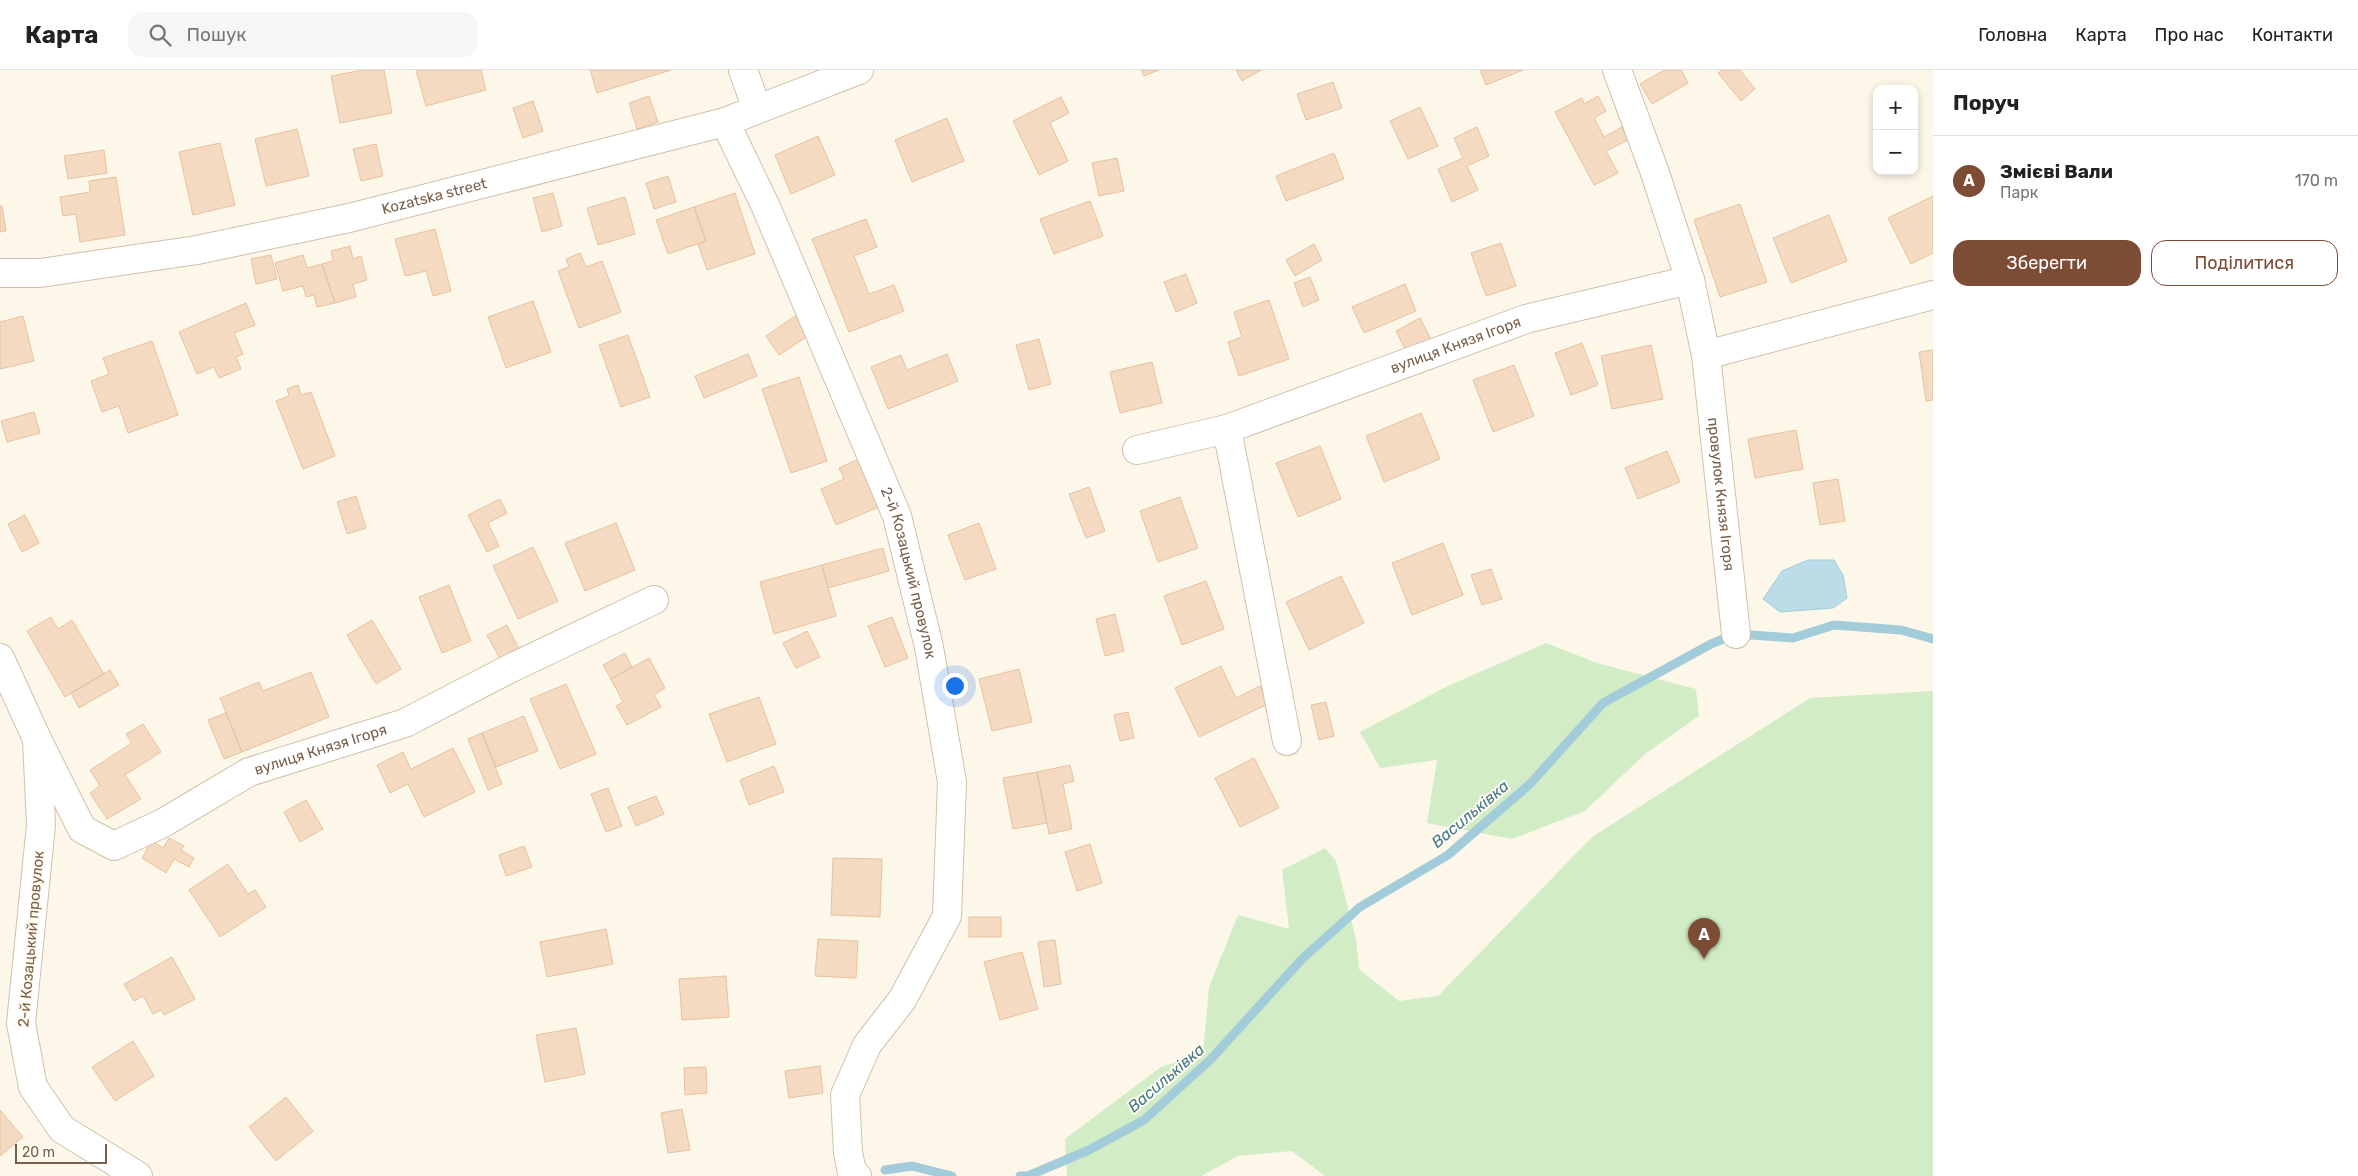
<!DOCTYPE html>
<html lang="uk">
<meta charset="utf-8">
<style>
:root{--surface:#fff;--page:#f6f6f6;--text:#222;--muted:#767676;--line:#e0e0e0;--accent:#7c4c34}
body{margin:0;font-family:Rubik,sans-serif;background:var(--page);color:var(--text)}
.controls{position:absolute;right:15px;top:15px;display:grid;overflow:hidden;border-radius:10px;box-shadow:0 2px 8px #0003}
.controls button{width:45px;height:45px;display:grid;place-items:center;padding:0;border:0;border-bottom:1px solid var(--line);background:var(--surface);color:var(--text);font:25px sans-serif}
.scale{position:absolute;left:15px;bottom:12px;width:92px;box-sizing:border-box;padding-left:5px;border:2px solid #79604b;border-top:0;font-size:14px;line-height:18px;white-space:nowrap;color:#79604b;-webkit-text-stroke:4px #fffbf0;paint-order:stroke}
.you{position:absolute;left:954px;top:615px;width:18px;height:18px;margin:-12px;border:4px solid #fff;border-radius:50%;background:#1a73e8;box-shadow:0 0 0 8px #1a73e833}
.badge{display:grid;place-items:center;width:32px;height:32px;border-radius:50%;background:var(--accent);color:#fff;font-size:16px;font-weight:700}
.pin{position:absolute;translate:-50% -41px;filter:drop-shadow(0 1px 2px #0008)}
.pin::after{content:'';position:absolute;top:26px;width:18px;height:15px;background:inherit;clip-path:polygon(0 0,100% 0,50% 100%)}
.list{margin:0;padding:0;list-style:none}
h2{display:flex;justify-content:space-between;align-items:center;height:65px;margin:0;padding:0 20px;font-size:21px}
h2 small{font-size:16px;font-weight:400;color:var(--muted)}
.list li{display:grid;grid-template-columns:32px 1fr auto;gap:15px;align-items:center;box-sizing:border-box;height:90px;padding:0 20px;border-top:1px solid var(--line)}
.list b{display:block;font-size:19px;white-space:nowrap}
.list p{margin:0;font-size:16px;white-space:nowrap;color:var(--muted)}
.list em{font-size:16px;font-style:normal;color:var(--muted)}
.actions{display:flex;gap:10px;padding:15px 20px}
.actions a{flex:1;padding:11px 0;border:1px solid var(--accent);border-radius:15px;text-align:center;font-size:18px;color:var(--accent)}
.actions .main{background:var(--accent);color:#fff}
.icon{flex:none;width:28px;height:28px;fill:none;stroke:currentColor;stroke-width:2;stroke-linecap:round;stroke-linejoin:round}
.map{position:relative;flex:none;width:1933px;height:1106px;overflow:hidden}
header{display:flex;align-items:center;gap:30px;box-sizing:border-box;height:70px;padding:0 25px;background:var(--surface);border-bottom:1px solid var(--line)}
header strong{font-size:24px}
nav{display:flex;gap:28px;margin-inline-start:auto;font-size:18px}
.search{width:350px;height:45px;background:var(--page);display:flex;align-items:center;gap:12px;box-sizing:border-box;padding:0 18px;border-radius:15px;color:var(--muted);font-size:19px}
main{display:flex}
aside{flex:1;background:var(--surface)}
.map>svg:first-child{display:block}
</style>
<header>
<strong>Карта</strong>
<div class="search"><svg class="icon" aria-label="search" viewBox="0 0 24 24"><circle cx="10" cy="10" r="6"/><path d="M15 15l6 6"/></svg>Пошук</div>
<nav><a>Головна</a><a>Карта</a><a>Про нас</a><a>Контакти</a></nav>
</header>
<main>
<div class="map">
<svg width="1933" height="1106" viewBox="0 0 1933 1106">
<rect width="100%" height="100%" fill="#fdf7e9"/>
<path fill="#d2ecc6" d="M1546 573 1597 593 1696 619 1699 646 1645 684 1585 741 1512 769 1427 753 1437 690 1380 698 1360 662 1448 616Z
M1933 621V1106H1325L1292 1081 1238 1086 1201 1106H1067L1065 1069 1161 997 1203 983 1209 917 1238 845 1289 859 1282 800 1325 778 1336 791 1356 869 1359 899 1399 931 1438 926 1592 767 1810 628Z"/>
<path fill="#bcdde8" stroke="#a2ccda" d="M1808 490H1834L1843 505 1847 528 1833 538 1780 542 1763 529 1782 501Z"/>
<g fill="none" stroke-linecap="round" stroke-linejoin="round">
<path stroke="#a2ccda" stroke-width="9" d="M885 1100 912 1096 952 1106
M1020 1106H1028L1089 1080 1144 1050 1210 990 1303 888 1360 837 1448 785 1530 714 1603 633 1711 574 1736 564 1793 568 1834 555 1901 560 1933 569"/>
</g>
<path fill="#f4dac0" stroke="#e7c29f" d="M363 0H384L392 43 340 53 331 6Z
M416 0H481L486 20 426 36Z
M590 0H671L597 23Z
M1141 0H1159L1144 6Z
M1236 0H1261L1242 11Z
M1480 0H1523L1486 15Z
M1664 0H1681L1688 13 1652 34 1640 14Z
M1722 0H1740L1755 19 1741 31 1718 3Z
M1333 12 1342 38 1306 50 1297 24Z
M649 26 658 52 637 59 629 33Z
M1598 26 1606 41 1594 48 1604 67 1622 57 1628 70 1606 81 1618 103 1594 115 1555 42 1582 28 1584 34Z
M1061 27 1069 43 1050 53 1068 91 1039 105 1013 51Z
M533 31 543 61 523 68 513 38Z
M1420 37 1438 76 1408 89 1390 51Z
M947 48 964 91 912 112 895 70Z
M1477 57 1489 86 1467 96 1478 120 1452 132 1438 99 1463 88 1454 68Z
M297 59 309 106 266 116 255 69Z
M818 66 835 105 791 124 775 85Z
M220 73 235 135 193 145 179 82Z
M376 74 383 106 361 111 353 79Z
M104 80 107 103 68 109 64 86Z
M1334 83 1344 109 1286 131 1276 106Z
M1117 88 1124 121 1099 126 1092 93Z
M668 106 676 132 654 139 646 113Z
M116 107 125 165 80 172 76 144 63 146 60 127 90 122 89 111Z
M553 123 562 156 542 162 533 128Z
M735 123 755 184 707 200 698 174 706 171 694 137Z
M1933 126V183L1911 194 1888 148Z
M625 127 635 164 598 175 587 138Z
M1090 131 1103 166 1054 184 1040 149Z
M1740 134 1767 212 1720 227 1694 150Z
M0 136H2L6 161 0 162Z
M694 137 706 171 668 184 656 150Z
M1829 145 1847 191 1791 213 1773 168Z
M866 149 877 177 854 186 869 224 894 215 904 241 849 262 812 169Z
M435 159 451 221 433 226 426 201 405 206 395 169Z
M1501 173 1516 216 1486 226 1471 183Z
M1314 174 1322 190 1295 206 1286 190Z
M350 176 353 189 361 186 367 210 353 214 356 227 335 233 322 194 333 191 331 181Z
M580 183 586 197 602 191 621 242 579 258 558 201 569 197 566 189Z
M271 185 277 209 256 214 251 189Z
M303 185 307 198 322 194 335 233 317 237 314 225 306 227 303 216 283 221 275 193Z
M1186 204 1197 233 1176 242 1164 212Z
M1310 207 1319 230 1303 237 1294 213Z
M1405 214 1416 241 1364 263 1352 237Z
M1269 230 1289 289 1239 306 1228 272 1242 267 1234 242Z
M533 231 551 282 506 298 488 247Z
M246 233 255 255 234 263 243 284 236 287 241 299 219 308 214 297 197 304 179 262Z
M23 246 34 291 0 299V252Z
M795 246 808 266 779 285 766 266Z
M1420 248 1432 271 1407 283 1396 261Z
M628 265 650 327 621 337 599 275Z
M1039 269 1051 314 1029 320 1016 275Z
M152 271 178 345 128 363 119 336 102 342 91 311 109 304 103 288Z
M1582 273 1598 315 1571 325 1555 283Z
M1651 275 1663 329 1612 339 1601 286Z
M1933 280V330L1926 331 1919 282Z
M748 284 757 306 704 328 695 306Z
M947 284 958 311 888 339 871 297 901 285 907 300Z
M1152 292 1162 333 1120 343 1110 302Z
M1514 295 1534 346 1493 362 1473 310Z
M799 307 827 391 791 403 762 319Z
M298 315 301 325 311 322 335 386 303 399 276 331 289 326 287 319Z
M34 342 40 363 7 372 1 351Z
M1421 343 1440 389 1384 412 1366 366Z
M1796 360 1803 399 1755 408 1748 369Z
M1320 376 1341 429 1298 447 1276 393Z
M1667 381 1680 412 1638 429 1625 398Z
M859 389 879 437 836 455 821 419 844 409 839 398Z
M1838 409 1845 451 1820 455 1813 413Z
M1089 417 1105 461 1086 468 1069 424Z
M356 426 366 458 347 464 337 432Z
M1180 427 1198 478 1158 492 1140 441Z
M500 429 507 443 488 453 499 476 487 482 468 445Z
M25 445 39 473 22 482 8 454Z
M616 453 635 500 585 521 565 473Z
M979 453 996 499 965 510 948 465Z
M1443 473 1463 525 1412 545 1392 493Z
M533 477 558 531 518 549 493 496Z
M883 478 889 501 828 518 822 495Z
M822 495 836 546 774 564 760 512Z
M1491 499 1502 529 1482 535 1471 505Z
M1341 506 1364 553 1309 580 1286 532Z
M1206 511 1224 559 1182 575 1164 526Z
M449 515 471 571 442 583 419 527Z
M1115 544 1124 581 1105 586 1096 549Z
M51 547 58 559 72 550 104 604 65 627 27 561Z
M892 547 908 588 885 597 868 556Z
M372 550 401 599 376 614 347 565Z
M507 555 519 579 500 589 487 565Z
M807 561 820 587 796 598 783 573Z
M625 583 632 597 611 609 603 595Z
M649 588 665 618 654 625 661 637 627 655 616 636 623 632 611 609Z
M1221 596 1236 628 1260 616 1268 634 1199 667 1175 618Z
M1019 599 1032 652 992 661 979 609Z
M110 600 119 615 79 638 71 623Z
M311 602 329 647 242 682 220 628 259 612 263 621Z
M566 614 596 684 560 699 530 629Z
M759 627 776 674 727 692 709 644Z
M1326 632 1334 666 1319 670 1311 635Z
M1128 642 1134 668 1120 671 1114 645Z
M226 643 242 682 224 689 208 650Z
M524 646 538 681 496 697 482 663Z
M143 654 161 682 125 705 141 729 107 749 90 723 100 716 90 700 132 673 126 664Z
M482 663 502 714 488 720 468 669Z
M453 678 475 722 424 747 408 714 390 723 377 695 403 682 411 699Z
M1254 688 1279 738 1240 757 1215 708Z
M1070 695 1074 711 1063 714 1072 759 1049 764 1037 702Z
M774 696 784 722 749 735 740 710Z
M1037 702 1047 753 1013 759 1003 708Z
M608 718 622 756 606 762 591 724Z
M656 726 664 744 636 756 628 737Z
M306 730 323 759 300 772 284 742Z
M169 768 184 776 181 780 194 788 189 797 174 789 166 803 142 788 152 771 163 778Z
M1090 774 1102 813 1077 821 1065 782Z
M524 776 532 797 506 806 499 785Z
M833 788 882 789 880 847 831 845Z
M228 794 248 824 255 820 266 837 220 867 189 820Z
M969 847H1001V867H969Z
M606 859 613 894 547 907 540 872Z
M818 869 858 871 856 908 815 906Z
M1055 870 1061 914 1044 917 1038 872Z
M1022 882 1038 939 1000 950 984 892Z
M172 887 195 929 164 945 161 940 153 944 143 926 134 931 124 914Z
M726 906 729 947 682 950 679 909Z
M576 958 585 1004 545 1012 536 965Z
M133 971 154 1006 115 1031 92 997Z
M820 996 823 1023 789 1028 785 1001Z
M706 997 707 1023 685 1025 684 998Z
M286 1027 313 1061 276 1091 249 1057Z
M682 1039 690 1080 668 1083 661 1043Z
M0 1040 23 1067 0 1086Z"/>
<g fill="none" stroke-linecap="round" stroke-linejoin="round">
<g stroke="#d0c0ad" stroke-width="30">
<g id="minor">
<path d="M743 0 757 39"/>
<path d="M1617 0 1654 100 1690 210 1706 285 1933 225"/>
<path id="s1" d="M725 52 766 137 897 446 929 577 952 712 947 846 902 930 867 975 845 1025 848 1082 852 1102 857 1106"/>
<path id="s2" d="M0 203H40L197 180 349 148 725 52 859 0"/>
<path id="s3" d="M1706 285 1736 564"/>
<path d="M1227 359 1287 671"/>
<path id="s4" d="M1137 380 1227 359 1526 249 1690 210"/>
<path d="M0 588 37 669 41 755 21 953 33 1017 62 1059 138 1106"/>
<path id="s5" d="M37 669 82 759 114 776 163 753 249 702 405 653 513 597 654 530"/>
</g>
</g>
<use href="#minor" stroke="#fff" stroke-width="28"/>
</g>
<g text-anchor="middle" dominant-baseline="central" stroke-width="4" stroke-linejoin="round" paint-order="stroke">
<g font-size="15" fill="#79604b" stroke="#fffbf0">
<text stroke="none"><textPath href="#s2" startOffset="442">Kozatska street</textPath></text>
<text stroke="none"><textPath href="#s4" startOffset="336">вулиця Князя Ігоря</textPath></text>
<text stroke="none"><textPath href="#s3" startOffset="140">провулок Князя Ігоря</textPath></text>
<text stroke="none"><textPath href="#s1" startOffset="488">2-й Козацький провулок</textPath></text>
<text stroke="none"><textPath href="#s5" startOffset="366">вулиця Князя Ігоря</textPath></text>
<text transform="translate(31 869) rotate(-85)">2-й Козацький провулок</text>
</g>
<g font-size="16" font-style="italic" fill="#437a8d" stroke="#fffbf0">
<text transform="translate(1470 744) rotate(-40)">Васильківка</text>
<text transform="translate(1166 1008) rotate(-41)">Васильківка</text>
</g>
</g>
</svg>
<div class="controls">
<button>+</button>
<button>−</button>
</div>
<div class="scale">20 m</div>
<div class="you"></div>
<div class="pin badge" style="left:1704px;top:889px">A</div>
</div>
<aside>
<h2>Поруч<small></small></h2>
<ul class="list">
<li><span class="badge">A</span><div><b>Змієві Вали</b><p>Парк</p></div><em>170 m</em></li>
</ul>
<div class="actions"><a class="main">Зберегти</a><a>Поділитися</a></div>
</aside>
</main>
